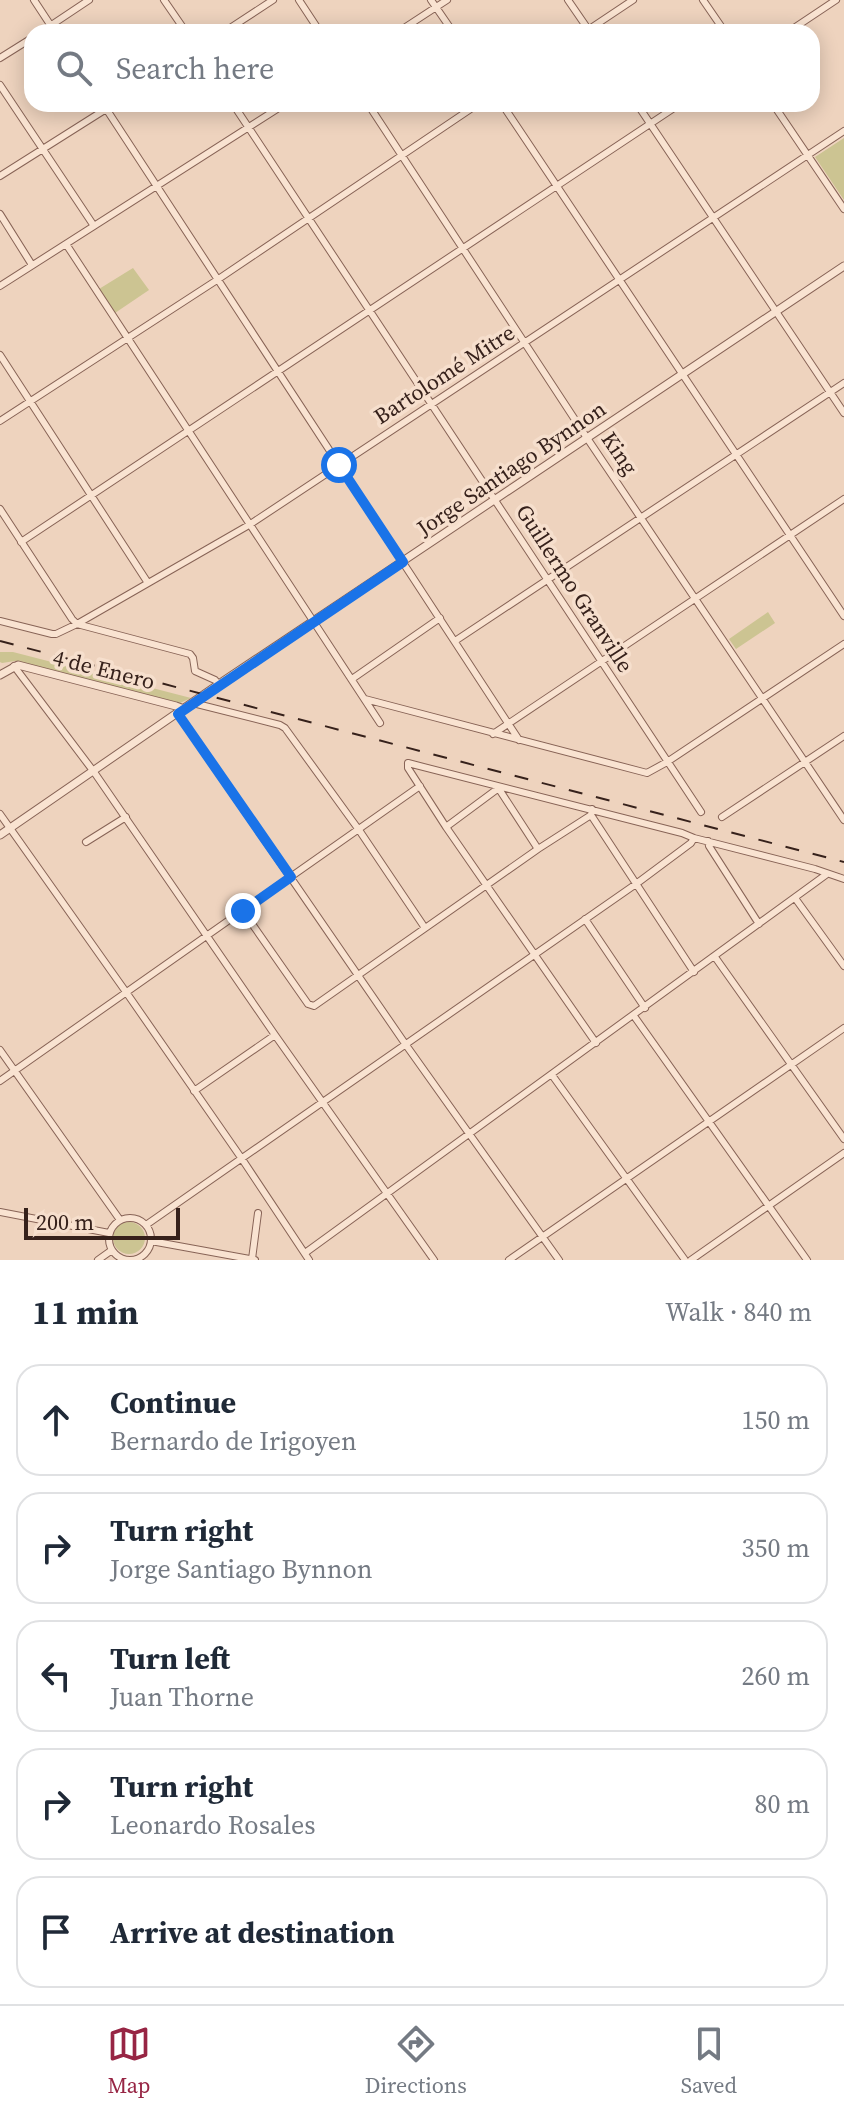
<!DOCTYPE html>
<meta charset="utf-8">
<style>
:root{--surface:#fff;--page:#f6f6f7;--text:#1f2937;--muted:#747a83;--line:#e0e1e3;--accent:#972544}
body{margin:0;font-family:"Source Serif 4",serif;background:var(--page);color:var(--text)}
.scale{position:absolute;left:24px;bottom:20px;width:156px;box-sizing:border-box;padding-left:8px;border:4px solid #36211b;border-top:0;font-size:22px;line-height:28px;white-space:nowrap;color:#36211b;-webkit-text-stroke:6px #f6dfcd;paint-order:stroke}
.stop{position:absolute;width:24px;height:24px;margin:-18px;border:6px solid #1a73e8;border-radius:50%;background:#fff}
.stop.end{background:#1a73e8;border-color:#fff;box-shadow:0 2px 8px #0008}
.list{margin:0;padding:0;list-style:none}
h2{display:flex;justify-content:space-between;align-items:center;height:104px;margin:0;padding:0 32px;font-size:34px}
h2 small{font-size:26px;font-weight:400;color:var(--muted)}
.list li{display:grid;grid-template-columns:52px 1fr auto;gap:24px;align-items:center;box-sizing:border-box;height:112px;margin:0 16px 16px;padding:0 16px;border:2px solid var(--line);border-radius:24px}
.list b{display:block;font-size:30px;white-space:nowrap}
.list p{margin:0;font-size:26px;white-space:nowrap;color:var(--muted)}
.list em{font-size:26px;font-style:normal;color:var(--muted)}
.icon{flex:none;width:44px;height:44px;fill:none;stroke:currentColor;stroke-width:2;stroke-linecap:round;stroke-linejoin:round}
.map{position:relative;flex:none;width:844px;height:1260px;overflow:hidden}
.search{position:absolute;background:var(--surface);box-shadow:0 4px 20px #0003;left:24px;right:24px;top:24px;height:88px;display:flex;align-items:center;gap:20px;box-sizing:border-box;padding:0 28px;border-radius:24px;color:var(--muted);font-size:30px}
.sheet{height:744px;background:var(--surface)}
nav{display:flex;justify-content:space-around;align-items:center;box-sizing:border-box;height:112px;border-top:2px solid var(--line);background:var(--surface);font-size:22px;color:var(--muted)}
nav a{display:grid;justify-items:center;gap:4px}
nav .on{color:var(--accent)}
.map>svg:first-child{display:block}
</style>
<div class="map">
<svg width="844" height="1260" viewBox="0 0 844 1260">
<rect width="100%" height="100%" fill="#eed3be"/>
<path fill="#ccc492" d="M844 138V200L815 157Z
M133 268 149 290 115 313 99 289Z
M768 612 775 623 736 649 729 639Z
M0 652H13L191 698 180 703 15 661 2 663 0 662Z
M113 1238a16 16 0 1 1 32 0a16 16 0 1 1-32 0Z"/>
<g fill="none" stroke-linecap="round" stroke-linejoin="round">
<g stroke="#876356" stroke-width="8">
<path id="minor" d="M34 0 55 32
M164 0 186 32
M299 0 320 32
M431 0 453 32
M568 0 590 32
M703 0 725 32
M41 32 89 0
M224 32 273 0
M398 32 447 0
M585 32 633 0
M788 32 836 0
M0 58 32 38
M0 85 94 226
M103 104 519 740
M233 104 701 812
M368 104 587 438 844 820
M502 104 844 616
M637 104 844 413
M773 104 844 209
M0 176 114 104
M0 214 32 265
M66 244 380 723
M0 286 285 104
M0 355 148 583
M0 421 217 280 478 104
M0 509 72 619 77 624 190 654 193 658 195 671 215 680 219 684
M21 542 680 104
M0 621 52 634H56L77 624 249 525 844 131
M455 641 844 383
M14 666 94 772 275 1035 434 1260
M352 679 440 618
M365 699 647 773 667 762 844 644
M193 703 280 725 285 728 359 830 425 928
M178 714 406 1045 559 1260
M493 734 844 499
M408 763 682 833 694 838 815 869 844 879
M408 763V768L446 827 596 1043
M499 789 538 849
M0 814 126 992 242 1159 309 1260
M591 815 694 972
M722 817 844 736
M446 827 500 787
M708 841 709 846 759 924
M86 842 126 817
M795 898 844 966
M243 911 308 1004 314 1006 538 849 591 815 592 809
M585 919 645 1008
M715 957 844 1139
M634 1016 807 1260
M0 1050 120 1220
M552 1075 685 1260
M0 1081 420 786
M194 1091 275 1035
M0 1212 109 1233
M109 1239a21 21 0 1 1 42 0a21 21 0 1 1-42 0Z
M146 1225 636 884 691 843 694 838
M151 1241 255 1260
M305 1253 827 874
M252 1259 258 1213
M98 1260 112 1250
M509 1260 844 1028
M691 1260 844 1153"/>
</g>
<g stroke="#876356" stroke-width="9">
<path id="tertiary" d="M0 675 18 665 176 706 184 709
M0 835 225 680 844 266"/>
</g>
<use href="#minor" stroke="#f9e3d1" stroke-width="6"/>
<use href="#tertiary" stroke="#f9e3d1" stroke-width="7"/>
<path stroke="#36211b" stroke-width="2" stroke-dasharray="14 14" stroke-linecap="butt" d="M0 641 844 862"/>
</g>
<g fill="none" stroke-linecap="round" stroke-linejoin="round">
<path stroke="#1a73e8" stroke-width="10" d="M243 911 291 877 178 714 403 562 339 465"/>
</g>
<g text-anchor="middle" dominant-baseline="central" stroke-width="7" stroke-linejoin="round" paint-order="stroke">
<g font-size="22" fill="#36211b" stroke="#f6dfcd">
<text transform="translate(444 374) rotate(-33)">Bartolomé Mitre</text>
<text transform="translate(620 453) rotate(56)">King</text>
<text transform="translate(511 468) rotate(-34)">Jorge Santiago Bynnon</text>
<text transform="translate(575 588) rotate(57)">Guillermo Granville</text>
<text transform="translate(104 669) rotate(14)">4 de Enero</text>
</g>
</g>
</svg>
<div class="scale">200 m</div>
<div class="stop" style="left:339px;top:465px"></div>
<div class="stop end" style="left:243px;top:911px"></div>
<div class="search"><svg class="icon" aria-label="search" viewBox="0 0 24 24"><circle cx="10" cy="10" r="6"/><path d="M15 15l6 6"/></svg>Search here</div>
</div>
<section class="sheet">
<h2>11 min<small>Walk · 840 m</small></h2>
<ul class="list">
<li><svg class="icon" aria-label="ahead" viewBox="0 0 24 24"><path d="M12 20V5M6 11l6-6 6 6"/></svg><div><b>Continue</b><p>Bernardo de Irigoyen</p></div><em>150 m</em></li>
<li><svg class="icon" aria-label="right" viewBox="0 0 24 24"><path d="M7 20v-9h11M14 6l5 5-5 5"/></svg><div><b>Turn right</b><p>Jorge Santiago Bynnon</p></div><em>350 m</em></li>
<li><svg class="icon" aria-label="left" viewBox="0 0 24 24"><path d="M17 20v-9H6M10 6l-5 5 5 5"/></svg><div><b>Turn left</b><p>Juan Thorne</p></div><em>260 m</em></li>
<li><svg class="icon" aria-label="right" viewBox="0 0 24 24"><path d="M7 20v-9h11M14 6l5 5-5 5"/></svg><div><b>Turn right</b><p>Leonardo Rosales</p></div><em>80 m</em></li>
<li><svg class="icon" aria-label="arrive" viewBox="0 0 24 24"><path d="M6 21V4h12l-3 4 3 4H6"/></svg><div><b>Arrive at destination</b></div></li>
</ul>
</section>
<nav>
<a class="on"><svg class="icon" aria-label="map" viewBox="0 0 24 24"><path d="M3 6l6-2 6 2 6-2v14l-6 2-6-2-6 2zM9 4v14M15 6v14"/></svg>Map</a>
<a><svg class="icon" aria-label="directions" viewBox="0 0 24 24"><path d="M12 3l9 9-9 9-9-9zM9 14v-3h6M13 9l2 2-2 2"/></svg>Directions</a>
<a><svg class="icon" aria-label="saved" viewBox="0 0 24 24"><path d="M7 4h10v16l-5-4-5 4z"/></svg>Saved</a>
</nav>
